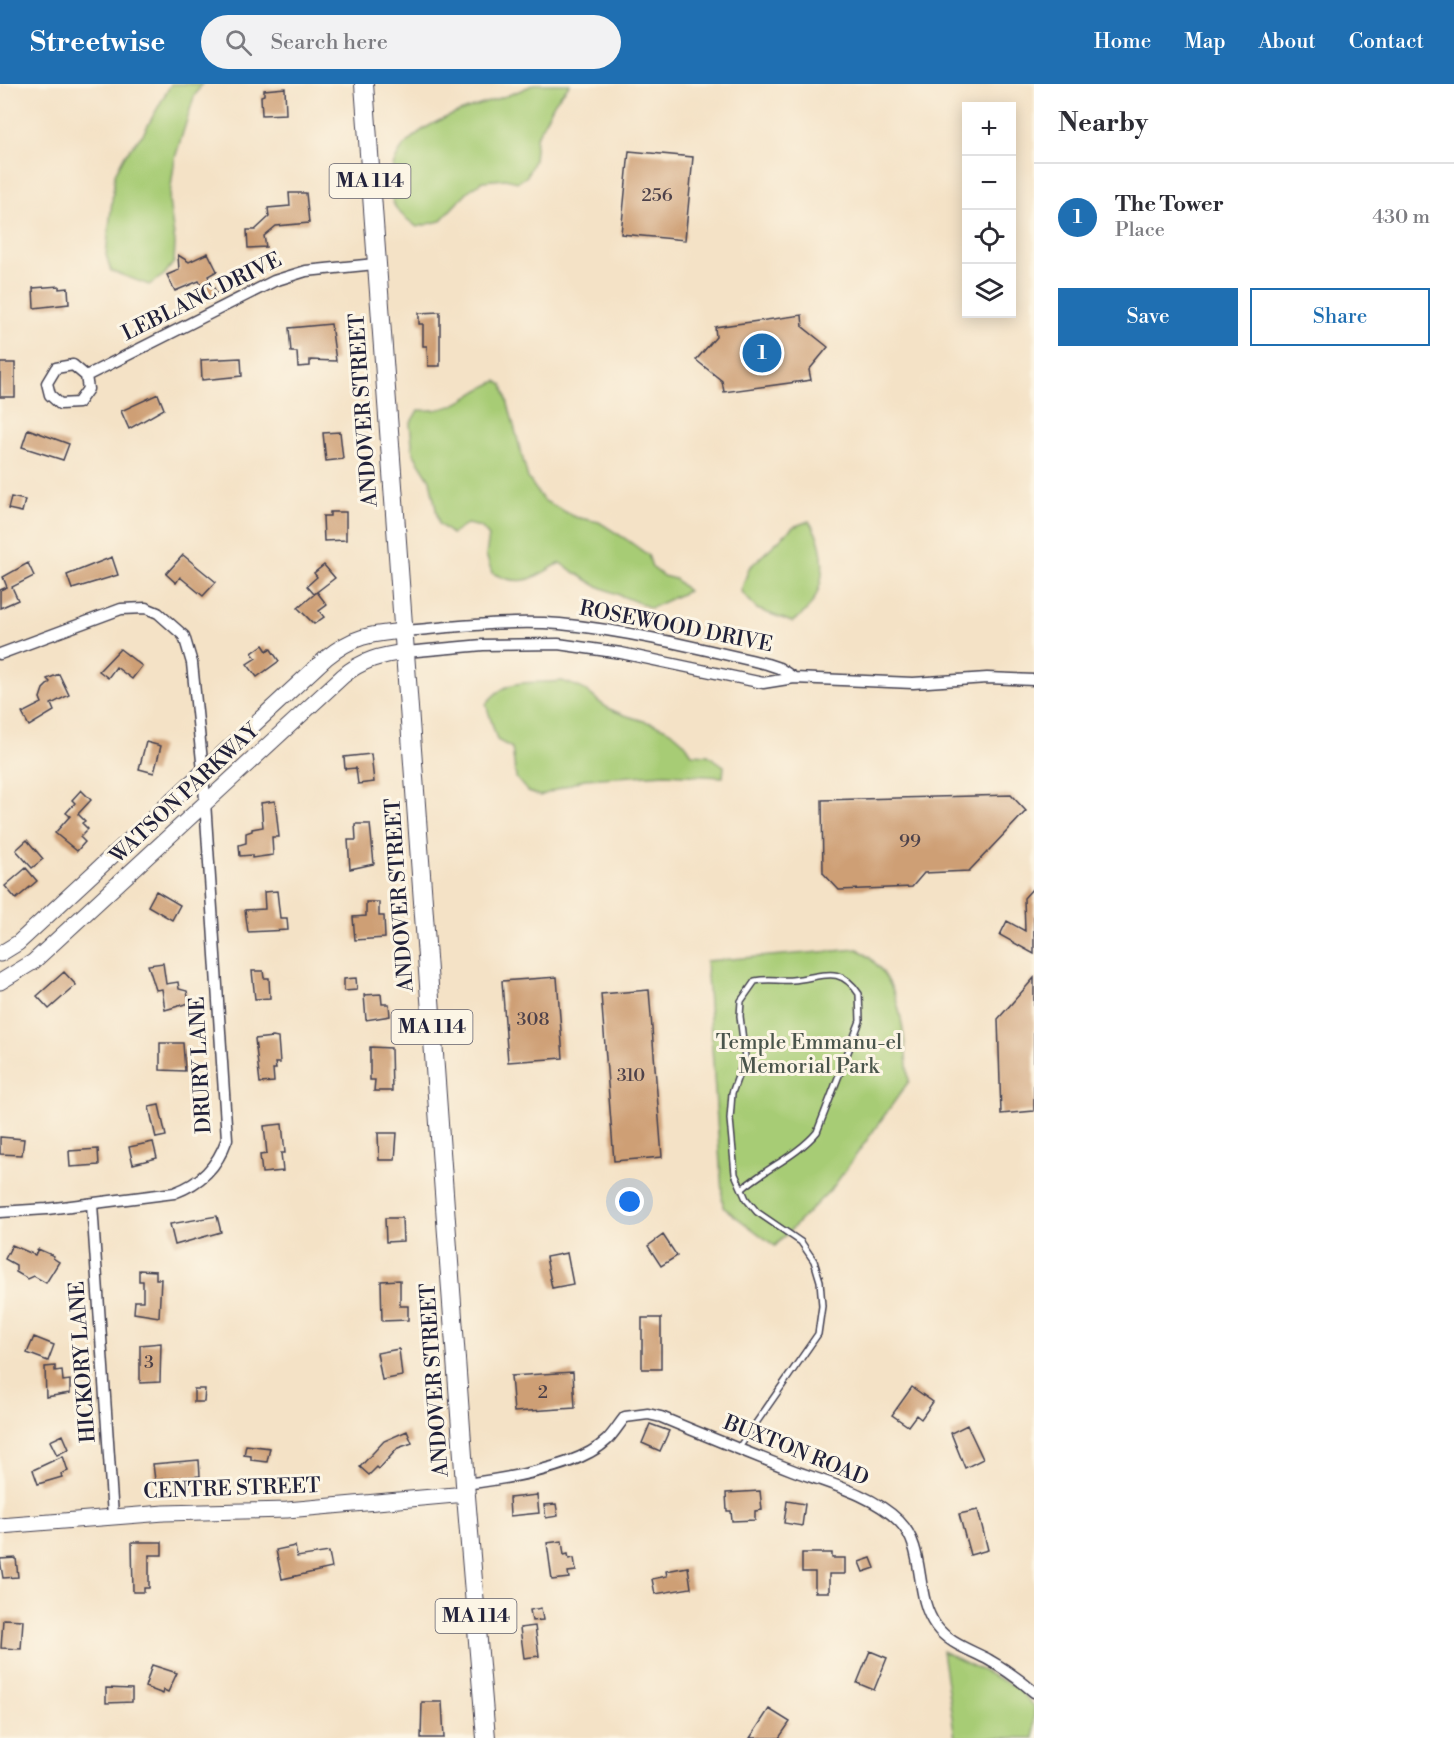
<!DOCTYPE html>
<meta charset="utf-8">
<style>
:root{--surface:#fff;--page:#f2f2f3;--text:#2b2b33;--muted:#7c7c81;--line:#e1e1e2;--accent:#1f6fb2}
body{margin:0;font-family:"Libre Bodoni",serif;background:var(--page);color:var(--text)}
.controls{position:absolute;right:18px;top:18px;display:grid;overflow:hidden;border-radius:0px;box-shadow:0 3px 15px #0003}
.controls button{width:54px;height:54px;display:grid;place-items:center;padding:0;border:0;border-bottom:2px solid var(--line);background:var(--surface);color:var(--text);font:30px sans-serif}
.you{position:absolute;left:630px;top:1118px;width:21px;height:21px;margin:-15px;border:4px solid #fff;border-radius:50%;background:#1a73e8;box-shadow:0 0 0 9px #1a73e833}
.badge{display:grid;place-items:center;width:39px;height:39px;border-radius:50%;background:var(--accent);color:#fff;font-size:20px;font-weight:700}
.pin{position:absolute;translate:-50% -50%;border:3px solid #fff;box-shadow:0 2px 6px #0006}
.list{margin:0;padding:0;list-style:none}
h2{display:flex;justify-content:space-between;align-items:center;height:78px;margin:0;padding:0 24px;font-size:26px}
h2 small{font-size:20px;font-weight:400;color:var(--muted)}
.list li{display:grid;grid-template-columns:39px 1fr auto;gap:18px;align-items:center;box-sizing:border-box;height:108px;padding:0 24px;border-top:2px solid var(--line)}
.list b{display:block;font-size:22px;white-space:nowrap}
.list p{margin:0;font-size:20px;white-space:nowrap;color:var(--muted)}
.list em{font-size:20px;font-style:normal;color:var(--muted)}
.actions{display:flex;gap:12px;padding:18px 24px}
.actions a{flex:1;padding:14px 0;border:2px solid var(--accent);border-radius:0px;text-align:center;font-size:21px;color:var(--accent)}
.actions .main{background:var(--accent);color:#fff}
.icon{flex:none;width:33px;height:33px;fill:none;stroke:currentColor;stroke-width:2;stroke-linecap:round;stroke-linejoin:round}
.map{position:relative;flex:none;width:1034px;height:1654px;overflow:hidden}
header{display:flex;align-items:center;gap:36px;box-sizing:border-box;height:84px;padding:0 30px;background:var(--accent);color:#fff}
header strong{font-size:28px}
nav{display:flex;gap:33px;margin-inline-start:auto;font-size:21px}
.search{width:420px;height:54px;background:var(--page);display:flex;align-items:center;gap:15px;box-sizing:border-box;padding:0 21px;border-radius:33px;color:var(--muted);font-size:22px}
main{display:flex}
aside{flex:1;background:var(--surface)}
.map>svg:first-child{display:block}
</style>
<header>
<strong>Streetwise</strong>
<div class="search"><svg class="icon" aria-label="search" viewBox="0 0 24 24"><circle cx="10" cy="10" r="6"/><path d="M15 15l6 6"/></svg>Search here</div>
<nav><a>Home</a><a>Map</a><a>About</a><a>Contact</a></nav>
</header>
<main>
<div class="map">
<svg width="1034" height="1654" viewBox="0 0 1034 1654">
<rect width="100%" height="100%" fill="#fcf5e5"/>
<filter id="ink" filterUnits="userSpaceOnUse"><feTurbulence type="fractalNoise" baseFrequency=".0167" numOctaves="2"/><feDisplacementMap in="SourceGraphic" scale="12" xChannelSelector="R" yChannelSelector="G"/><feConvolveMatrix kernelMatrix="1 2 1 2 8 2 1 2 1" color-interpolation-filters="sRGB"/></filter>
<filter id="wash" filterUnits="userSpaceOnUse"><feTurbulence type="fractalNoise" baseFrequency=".008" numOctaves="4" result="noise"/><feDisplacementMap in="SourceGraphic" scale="24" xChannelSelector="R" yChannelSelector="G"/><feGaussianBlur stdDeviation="1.35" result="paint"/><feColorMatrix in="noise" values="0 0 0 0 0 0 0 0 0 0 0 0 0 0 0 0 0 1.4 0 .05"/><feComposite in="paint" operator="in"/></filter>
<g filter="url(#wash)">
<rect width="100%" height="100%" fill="#f4e2c6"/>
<path fill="#a7cc75" stroke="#647758" stroke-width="1.5" d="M171 0H202L194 13 175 74 169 117 175 159 174 178 164 191 149 201 111 187 106 171 115 90 125 71 143 50Z
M534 0H570L555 18 536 54 534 76 527 92 518 98 505 95 483 97 468 107 440 137 417 143C395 126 389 122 391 94 395 32 491 24 534 0Z
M497 297 503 301 528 394 543 416 575 433 599 438 626 455 648 471 652 483 663 492 675 495 688 507 651 524 595 501 560 479C531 495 523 504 492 489L486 471 489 452 481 443 467 440 452 450 439 440 430 396 413 369 410 340 418 326C460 328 463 311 497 297Z
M809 437C831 469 827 517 792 538L757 525 741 507 749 484 793 443Z
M562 597C571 600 581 603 588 608 595 614 601 621 610 625 641 641 672 635 692 670L708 671 724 682 723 693 665 690 584 695 540 712 528 708 516 694 512 664 497 656 486 620C508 591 530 601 562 597Z
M858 865C905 895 902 947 909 997L834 1102 775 1162 723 1123 706 877Z
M942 1567 1016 1603 1034 1622V1654H955Z"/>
<g id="blocks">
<path fill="#ce9f74" d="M285 4 286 30 262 31 261 12 264 11V6Z
M629 67 693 73 685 156 621 150Z
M289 109H306L309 139 276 142 264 152 266 163 248 164 247 146H255L269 133 268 124 290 122Z
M208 169 217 187 208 192 218 212 209 216 199 197 175 207 167 191 179 186 178 171 189 178Z
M59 202V205L68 204 69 220 34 224 33 204Z
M440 228V282H428L427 262H423V240H419V229Z
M802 231 803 243 828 263 809 286 811 296 724 308 722 297 696 276 716 253 715 243Z
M331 240 336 277 310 276V282L298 283 297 268H291L289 244Z
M241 274 242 292 202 296 201 276Z
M0 279H15V313H0Z
M158 310 164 325 129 345 121 327Z
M28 345 69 360 63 376 22 363Z
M340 348 343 375 326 377 323 349Z
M11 413 25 416 22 428 8 425Z
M330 428H346V456L324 457 323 432H330Z
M183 471 216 498 203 512 180 493 176 499 166 490Z
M112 473 118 491 72 505 67 491Z
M28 479 34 492 12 503 18 516 0 524V506L7 503 3 493Z
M324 481 335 494 314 510 307 502 317 493 314 489Z
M317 508 327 521 319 527 324 533 314 540 298 524Z
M263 561 267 567 270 564 279 577 257 593 247 580 256 574 252 569Z
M120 565 142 582 132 595 116 583 108 594 99 587Z
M59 590 69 611 51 620 54 627 29 642 22 629 42 619 40 614 43 605 50 598 47 595Z
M146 658 161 662 154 689 139 685Z
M371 670 374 698 358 700 356 684 345 685 344 673Z
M81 706 91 716 78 730 85 737 82 739 88 745 80 753 85 758 77 767 55 749 70 732 66 729 75 719 72 716Z
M1011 711 1026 727 969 787 924 789 912 803 839 806 823 789 822 716Z
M275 717 279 753H272L273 771 252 774V771L240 772 239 761 246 759V749L252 747V745L263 743 261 719Z
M355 740H370L374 780 350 785 348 756H356Z
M27 756 43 775 32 784 16 766Z
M26 784 37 797 16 815 5 802Z
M1034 803V870L1000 851 1007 837 1025 847 1024 814Z
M156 807 180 821 172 836 148 822Z
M277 807 280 834H287L288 846 248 848 245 826 265 825 264 808Z
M366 818H379V832H384L385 854 355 856 353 833 366 832Z
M163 879 166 900 178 898 179 905 187 907 189 919 165 926 162 905 156 906 148 881Z
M252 887H263L264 894H269L270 914 255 915Z
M64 888 76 901 49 925 37 912Z
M557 893 563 974 508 978 502 897Z
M356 894 357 906 344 907V895Z
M1034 894V1027L1001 1030 998 935Z
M649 906 662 1073 614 1077 601 910Z
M381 910 382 920H389L390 932 366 936 364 911Z
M273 953 278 954 280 979H275L276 985H273L274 998 260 999 255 955Z
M160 959H183L185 987 160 986Z
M370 963 391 964 392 1007H374L375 996H370Z
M159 1021 166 1052 156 1054 149 1023Z
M282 1040 285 1069H281L283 1087 262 1089 260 1071 267 1070 264 1042Z
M378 1049H397L395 1076H379Z
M0 1053 24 1055 22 1071 0 1070Z
M153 1058 157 1074 133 1080 129 1063Z
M98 1065 99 1081 70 1083 69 1067Z
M217 1132 221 1148 175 1161 170 1140Z
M385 1134H402L403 1157 386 1158Z
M663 1151 677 1172 661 1182 648 1162Z
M12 1161 35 1171 38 1165 54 1172 53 1174 59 1178 46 1199 34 1192 28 1195 16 1188V1181L5 1175Z
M567 1169 573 1200 552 1204 546 1173Z
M139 1186 156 1187V1195H161L159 1233 134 1229 135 1217H143V1197H139Z
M400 1196V1222H408V1236L382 1237 381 1197Z
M642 1234H661V1285H642Z
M34 1253 54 1261 48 1277 27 1269Z
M161 1259 160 1298 140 1299V1261Z
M399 1265 402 1292 382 1296 377 1269Z
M55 1282V1287L62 1286 63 1297 70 1296V1309L46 1313 45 1283Z
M573 1288 575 1324 514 1328 511 1292Z
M912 1303 933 1318 921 1335 916 1331 908 1342 892 1331Z
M194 1305H205L204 1318H194Z
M650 1340 669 1347 660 1367 642 1359Z
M967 1341 983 1375 965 1384 951 1349Z
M407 1347 412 1359 398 1364 379 1385 377 1383 369 1391 360 1383 384 1357Z
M63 1351 69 1365 57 1371 50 1357Z
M246 1361 270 1364 267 1378 251 1376V1372L244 1371Z
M63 1372 68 1387 61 1390 62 1393 38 1400 33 1386Z
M199 1376 200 1392 155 1396 153 1380Z
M760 1407 762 1426 755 1427V1436L732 1437 731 1427H727L726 1409Z
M537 1411 539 1429 510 1432 509 1414Z
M787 1417 805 1420 802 1442 784 1439Z
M556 1420 558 1432 546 1434 544 1421Z
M978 1426 988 1466 970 1471 959 1430Z
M562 1457 564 1471 568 1470 569 1475 574 1474 576 1487 568 1488 569 1494 552 1496 547 1459Z
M132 1458H162V1471H149V1504H144V1508H133Z
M295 1462 297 1473 329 1468 332 1484 282 1495 276 1466Z
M802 1469H832V1474H845V1490H829V1508H815V1488H802Z
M16 1474 18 1493 3 1494 0 1475Z
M871 1474 875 1484 863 1488 859 1478Z
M688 1483 691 1504 655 1510 652 1495 667 1492 666 1487Z
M541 1524 543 1536 532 1537 530 1526Z
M3 1535 23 1536 21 1565 1 1564Z
M535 1542 539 1572 524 1574 520 1544Z
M870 1567 887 1574 874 1606 857 1599Z
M152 1581 177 1589 168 1608 164 1606 163 1610 145 1603Z
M106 1604 132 1605V1618L106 1619Z
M422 1618H442L444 1654H421Z
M769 1625 790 1638 779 1654H750Z"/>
</g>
</g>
<g filter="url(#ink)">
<use href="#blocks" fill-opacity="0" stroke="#423f50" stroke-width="1.5"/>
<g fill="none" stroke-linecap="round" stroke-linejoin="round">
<g stroke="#423f50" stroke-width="8">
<path id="service" d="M738 1365 818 1250 822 1222 820 1197 814 1177 801 1158 757 1128 746 1115 735 1090 730 1035 732 1009 745 973 740 932 741 917 755 897C768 894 779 897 792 896 821 894 839 879 859 910L860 937 817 1048C798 1071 765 1085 742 1105"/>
</g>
<g stroke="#423f50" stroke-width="13">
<path id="minor" d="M86 292 73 281 56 284 47 299 50 311 60 320 78 319 88 305 86 292 274 197 306 187 375 180
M404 547C455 543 508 536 560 540 630 547 698 564 767 580L779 584 794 594
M406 568 483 561 558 560 621 569 763 599 794 594 913 599 987 594 1034 596
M0 570 121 525 146 524 158 529 184 552 192 579 203 687 227 1055C217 1083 201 1099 174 1109L47 1125 0 1128
M92 1120 113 1432
M465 1400C504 1395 578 1384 607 1356 614 1349 619 1340 625 1333L648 1330 661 1333C704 1351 748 1369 792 1386 827 1399 872 1410 899 1437 927 1465 913 1510 936 1542 949 1560 971 1566 989 1576 1005 1585 1020 1596 1034 1608"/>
</g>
<g stroke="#423f50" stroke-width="17">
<path id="secondary" d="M0 870 18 859 326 574C353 552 370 550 404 547
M0 898 33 878 343 592C362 576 381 571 406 568
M0 1442 164 1429 287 1426 466 1410"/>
</g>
<g stroke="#423f50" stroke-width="20">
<path id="trunk" d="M364 0 465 1400 486 1654"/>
</g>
<use href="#service" stroke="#fff" stroke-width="5"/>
<use href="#minor" stroke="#fff" stroke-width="10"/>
<use href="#secondary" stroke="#fff" stroke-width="15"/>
<use href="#trunk" stroke="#fff" stroke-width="18"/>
</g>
</g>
<g text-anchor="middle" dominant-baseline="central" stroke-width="6" stroke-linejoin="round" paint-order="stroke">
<g font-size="18" fill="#4d4149">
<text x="657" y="111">256</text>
<text x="910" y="757">99</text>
<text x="533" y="935">308</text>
<text x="631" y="991">310</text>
<text x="149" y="1278">3</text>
<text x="543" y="1308">2</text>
</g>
<g fill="#fcf5e5" stroke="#63616e" stroke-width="1.5">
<rect x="329.5" y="80" width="81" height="34" rx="4.5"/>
<rect x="391.5" y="926" width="81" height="34" rx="4.5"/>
<rect x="435.5" y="1515" width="81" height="34" rx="4.5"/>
</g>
<g font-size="20" font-weight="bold" fill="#22223b">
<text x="370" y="97">MA 114</text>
<text x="432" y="943">MA 114</text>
<text x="476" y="1532">MA 114</text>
</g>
<g font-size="21" fill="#22223b" stroke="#fcf5e5">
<text transform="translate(202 213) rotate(-26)">LEBLANC DRIVE</text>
<text transform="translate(364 326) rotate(-94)">ANDOVER STREET</text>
<text transform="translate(676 543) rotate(11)">ROSEWOOD DRIVE</text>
<text transform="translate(185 710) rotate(-43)">WATSON PARKWAY</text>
<text transform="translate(400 811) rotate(-94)">ANDOVER STREET</text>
<text transform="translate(201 981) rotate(-93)">DRURY LANE</text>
<text transform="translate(83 1278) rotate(-94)">HICKORY LANE</text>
<text transform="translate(435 1296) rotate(-94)">ANDOVER STREET</text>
<text transform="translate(796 1367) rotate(22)">BUXTON ROAD</text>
<text transform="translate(232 1405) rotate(-2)">CENTRE STREET</text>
</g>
<g font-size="21" fill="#4a554c" stroke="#fcf5e5">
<text x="809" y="959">Temple Emmanu-el<tspan x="809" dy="24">Memorial Park</tspan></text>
</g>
</g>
</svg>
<div class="controls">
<button>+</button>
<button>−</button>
<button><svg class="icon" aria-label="locate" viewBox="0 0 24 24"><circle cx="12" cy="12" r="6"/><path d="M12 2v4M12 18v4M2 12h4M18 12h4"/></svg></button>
<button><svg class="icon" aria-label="layers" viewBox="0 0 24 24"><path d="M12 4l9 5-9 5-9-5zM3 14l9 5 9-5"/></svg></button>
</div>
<div class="you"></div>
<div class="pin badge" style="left:762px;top:269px">1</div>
</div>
<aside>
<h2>Nearby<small></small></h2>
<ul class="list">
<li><span class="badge">1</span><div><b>The Tower</b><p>Place</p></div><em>430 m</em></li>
</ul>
<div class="actions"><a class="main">Save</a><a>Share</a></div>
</aside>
</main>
